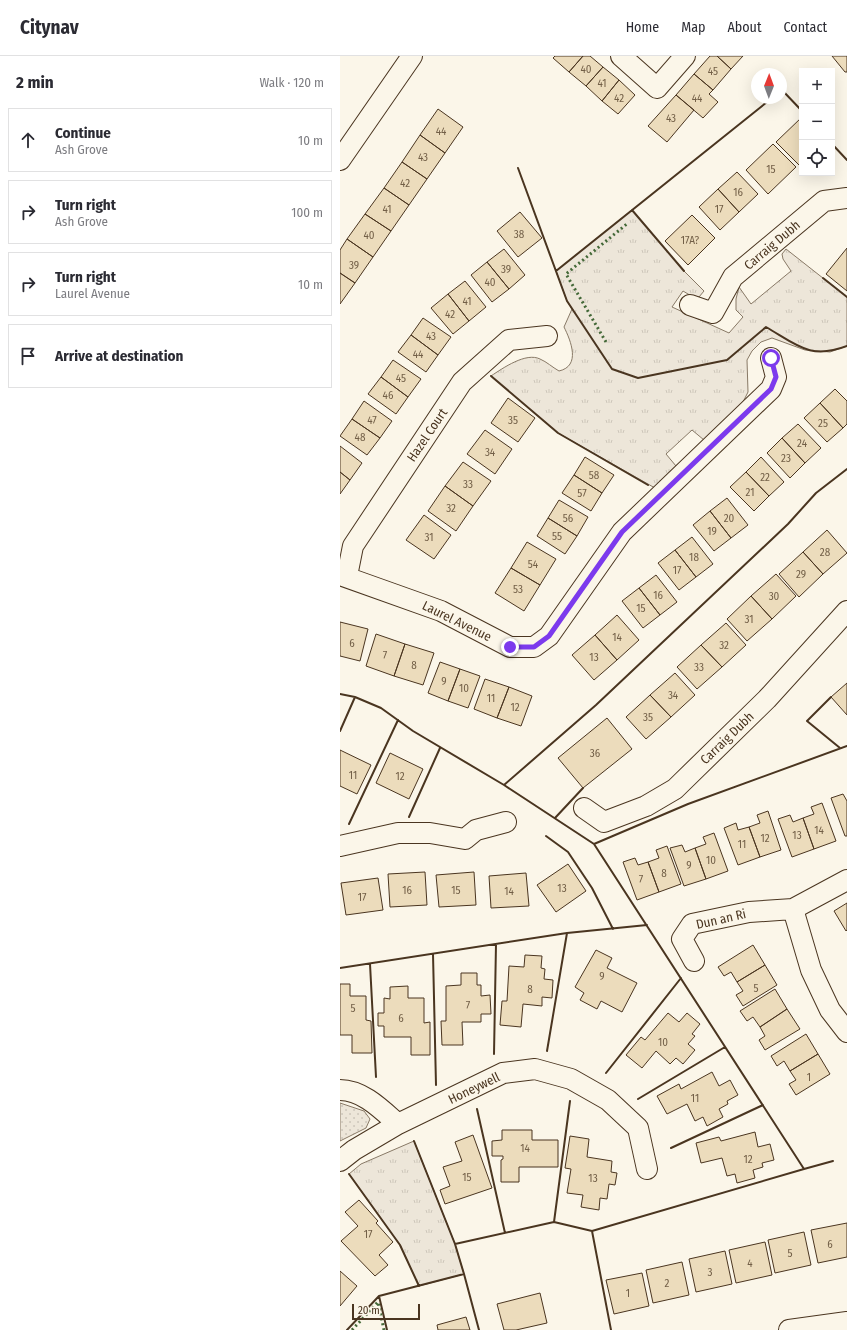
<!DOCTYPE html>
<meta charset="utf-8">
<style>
:root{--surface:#fff;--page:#f2f2f3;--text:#2b2b33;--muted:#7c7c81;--line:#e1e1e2}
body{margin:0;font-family:"Fira Sans Condensed",sans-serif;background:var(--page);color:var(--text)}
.controls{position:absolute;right:12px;top:12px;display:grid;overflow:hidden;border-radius:0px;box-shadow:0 4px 16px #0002}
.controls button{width:36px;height:36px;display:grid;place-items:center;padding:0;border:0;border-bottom:1px solid var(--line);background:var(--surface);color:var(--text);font:20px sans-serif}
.compass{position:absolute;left:411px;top:12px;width:36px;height:36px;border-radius:50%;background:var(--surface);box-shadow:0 4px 16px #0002;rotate:1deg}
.scale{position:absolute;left:12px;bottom:10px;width:68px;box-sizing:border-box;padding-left:4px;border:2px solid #4a3520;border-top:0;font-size:11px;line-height:14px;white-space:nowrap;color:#4a3520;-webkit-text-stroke:3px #fbf6e9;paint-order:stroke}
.stop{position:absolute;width:12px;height:12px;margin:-9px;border:3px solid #7c3aed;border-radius:50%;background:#fff}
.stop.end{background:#7c3aed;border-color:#fff;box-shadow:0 1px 4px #0008}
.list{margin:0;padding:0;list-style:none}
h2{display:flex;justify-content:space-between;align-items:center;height:52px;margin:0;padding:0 16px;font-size:17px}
h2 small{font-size:13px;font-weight:400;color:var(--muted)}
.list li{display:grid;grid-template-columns:26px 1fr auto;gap:12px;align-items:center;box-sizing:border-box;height:64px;margin:0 8px 8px;padding:0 8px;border:1px solid var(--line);border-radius:0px}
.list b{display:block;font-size:15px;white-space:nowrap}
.list p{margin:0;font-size:13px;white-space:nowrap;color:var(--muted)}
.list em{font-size:13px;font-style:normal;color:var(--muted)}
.icon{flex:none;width:22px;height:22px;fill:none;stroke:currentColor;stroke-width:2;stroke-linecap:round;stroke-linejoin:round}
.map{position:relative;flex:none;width:507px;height:1274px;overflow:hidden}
header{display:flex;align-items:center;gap:24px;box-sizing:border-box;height:56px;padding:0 20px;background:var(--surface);border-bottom:1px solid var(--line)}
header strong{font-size:19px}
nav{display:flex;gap:22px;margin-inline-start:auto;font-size:14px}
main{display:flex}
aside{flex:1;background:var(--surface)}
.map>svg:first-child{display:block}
</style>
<header>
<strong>Citynav</strong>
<nav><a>Home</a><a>Map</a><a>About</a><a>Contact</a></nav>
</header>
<main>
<aside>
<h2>2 min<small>Walk · 120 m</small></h2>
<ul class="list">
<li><svg class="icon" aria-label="ahead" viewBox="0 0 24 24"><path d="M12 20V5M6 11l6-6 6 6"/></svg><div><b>Continue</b><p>Ash Grove</p></div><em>10 m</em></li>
<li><svg class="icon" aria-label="right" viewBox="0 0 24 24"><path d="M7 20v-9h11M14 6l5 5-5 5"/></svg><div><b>Turn right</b><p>Ash Grove</p></div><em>100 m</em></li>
<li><svg class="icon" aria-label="right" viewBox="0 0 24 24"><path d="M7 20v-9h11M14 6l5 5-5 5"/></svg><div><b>Turn right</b><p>Laurel Avenue</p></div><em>10 m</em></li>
<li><svg class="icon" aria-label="arrive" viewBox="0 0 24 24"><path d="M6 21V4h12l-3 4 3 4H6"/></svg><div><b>Arrive at destination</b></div></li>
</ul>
</aside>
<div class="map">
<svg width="507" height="1274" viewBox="0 0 507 1274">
<defs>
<pattern id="grass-tufts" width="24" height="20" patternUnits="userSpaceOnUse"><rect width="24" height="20" fill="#ede6d9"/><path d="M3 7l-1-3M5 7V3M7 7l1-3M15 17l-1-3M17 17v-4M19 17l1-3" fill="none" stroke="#cdc6ba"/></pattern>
<pattern id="garden-dots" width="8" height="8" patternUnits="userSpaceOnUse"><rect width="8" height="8" fill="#ede6d9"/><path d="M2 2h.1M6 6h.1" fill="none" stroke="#cdc6ba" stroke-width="1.8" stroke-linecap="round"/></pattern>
</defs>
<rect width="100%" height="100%" fill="#fbf6e9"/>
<path fill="url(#grass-tufts)" stroke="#887966" d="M292 154 344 215 364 235 359 241H353L343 235 332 251 389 277 403 261 396 254V243L399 231 411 248 451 215 443 203 442 198 446 193 507 241V290L490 296 465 294 432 282 421 286 412 295 407 304 408 336 403 346 364 384 352 374 326 398 336 410 315 432 218 377 151 320C163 312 186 296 200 303 207 306 212 311 219 315 241 310 231 285 224 271L232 253 227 245 216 215Z
M74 1085 115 1188 124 1218 79 1230 60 1189 9 1118 21 1108Z"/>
<path fill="url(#garden-dots)" stroke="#887966" d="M0 1047 24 1055 30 1063 26 1072 0 1085Z"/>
<path fill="#ecdcbc" stroke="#4a3520" d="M215 0H243L229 16 213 2Z
M243 0H250L263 11 246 30 229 16Z
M370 0H377L391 13 373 34 354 18Z
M377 0H403L391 13Z
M492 0H507V16H505Z
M263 11 279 24 262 45 246 30Z
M354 18 373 34 369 38 378 46 363 62 336 39Z
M279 24 295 39 278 58 262 45Z
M336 39 354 54 327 86 308 70Z
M98 53 123 71 105 97 80 79Z
M462 61V106L459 109 436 86Z
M80 79 105 97 87 123 62 106Z
M433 88 456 111 428 138 406 114Z
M62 106 87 123 69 149 44 132Z
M397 116 418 138 399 156 378 133Z
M44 132 69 149 51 175 25 158Z
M378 133 399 156 380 174 359 151Z
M180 156 202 182 178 201 157 175Z
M25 158 51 175 33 201 7 183Z
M352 159 375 182 348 209 325 185Z
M7 183 33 201 15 227 0 217V194Z
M507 192V235L486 218Z
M164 193 185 219 169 233 147 206Z
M147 206 169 233 152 246 131 219Z
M0 217 15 227 0 248Z
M125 225 146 251 129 265 108 238Z
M108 238 129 265 113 278 91 252Z
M83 262 111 281 98 299 71 279Z
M71 279 98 299 86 316 58 296Z
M53 304 81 323 68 341 41 321Z
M41 321 68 341 56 358 28 338Z
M495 333 507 345V368L503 372 480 347Z
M168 342 195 362 178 386 151 367Z
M24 345 52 365 40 382 12 363Z
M480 347 503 372 487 386 464 362Z
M12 363 40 382 27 399 0 380Z
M458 368 481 392 465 407 442 382Z
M145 374 172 393 155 418 127 398Z
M442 382 465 407 450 422 427 397Z
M0 390 22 407 10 424 0 416Z
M245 401 274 419 262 437 234 419Z
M421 401 444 426 429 440 406 416Z
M123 406 151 425 133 450 105 430Z
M0 416 10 424 0 438Z
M406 416 429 440 414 455 390 431Z
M234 419 262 437 251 455 222 437Z
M105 430 133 450 116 475 88 455Z
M387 442 408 469 391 482 370 455Z
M219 444 248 461 237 480 208 462Z
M370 455 391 482 374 495 353 469Z
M84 459 111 479 94 503 66 484Z
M208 462 237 480 225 498 197 480Z
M487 474 507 497 483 518 463 496Z
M352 481 373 508 356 521 335 494Z
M187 486 216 503 200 529 171 512Z
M335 494 356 521 339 534 318 507Z
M463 496 483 518 459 541 439 518Z
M171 512 200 529 184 555 155 537Z
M436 518 456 540 432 563 411 540Z
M316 519 337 546 320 559 299 532Z
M299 532 320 559 303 572 282 545Z
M411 540 432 563 407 585 387 563Z
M277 559 299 584 277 604 255 579Z
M0 566 28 573 20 605 0 600Z
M386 567 406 589 382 611 361 589Z
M36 578 65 588 54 620 26 610Z
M255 579 277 604 254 624 232 599Z
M65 588 94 597 83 629 54 620Z
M361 589 382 611 357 633 337 611Z
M100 606 120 613 108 645 88 637Z
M120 613 140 620 128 652 108 645Z
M335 617 355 639 331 661 310 639Z
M145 623 169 631 157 662 134 653Z
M507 627V659L491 641Z
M169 631 192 640 181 670 157 662Z
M310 639 331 661 306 683 286 661Z
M267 662 292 693 243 732 218 702Z
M0 694 31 709 17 738 0 730Z
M50 697 83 713 69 743 36 727Z
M503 738 507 745V780H505L491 742Z
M482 747 496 785 474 793 463 762 474 758 471 751Z
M428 755 441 794 420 801 409 771 420 767 417 759Z
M450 759 453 766 463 762 474 793 452 801 438 763Z
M396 767 398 774 409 771 420 801 398 809 384 772Z
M374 777 388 815 366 823 355 792 366 788 363 781Z
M342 789 345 796 355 792 366 823 344 830 330 792Z
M327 790 341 828 319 836 308 806 319 802 316 794Z
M295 802 298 809 308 806 319 836 297 844 283 806Z
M228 808 246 835 216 856 197 829Z
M85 816 87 849 50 851 48 818Z
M134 816 136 849 99 851 96 819Z
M186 817 189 850 151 852 149 820Z
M38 822 43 854 6 859 1 827Z
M507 847V874L506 875 494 855Z
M413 889 425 909 397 926 391 916 384 920 378 911Z
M256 894 272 902 267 912 297 927 282 956 261 945 257 953 240 944 244 937 235 931Z
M185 899 202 900 201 912 205 913 204 923 213 924 212 942 202 941V950L183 948 181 971 160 969 162 945H167L169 910 184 911Z
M425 909 437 929 403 950 396 939 403 935 397 926Z
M121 917H137V929H141V940L150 939 151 958H141V966H122L123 989H102L101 965H106V930L121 929Z
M0 928H10V940H26V964L31 965 32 997H12V979H0Z
M68 930V942H84V967L90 966V999H71V981H44V970H38V957H44V942L50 943V931Z
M435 933 447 953 420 971 413 961 407 965 400 955Z
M447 953 460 973 425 994 419 984 425 980 420 971Z
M328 957 339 966 347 957 360 968 352 978 355 980 348 988 355 994 343 1008 336 1002 330 1008 316 995 302 1012 286 999 301 981 305 984Z
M466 978 478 998 450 1015 444 1005 437 1010 431 1000Z
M478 998 490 1018 456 1039 449 1028 456 1024 450 1015Z
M372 1016 379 1030 390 1024 398 1039 387 1045 388 1048 379 1053 383 1061 367 1070 363 1061 355 1065 347 1048 327 1058 317 1040 339 1028 341 1033Z
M162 1074H192V1084H218V1111H179V1126H161V1104L163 1103V1100H152V1085L162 1084Z
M415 1076 418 1091 430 1088 434 1104 422 1107 423 1111 413 1114 415 1122 397 1127 395 1118 387 1120 382 1102 361 1107 356 1087 379 1081 381 1085Z
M133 1079 152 1132 105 1148 100 1134 110 1130 103 1111 122 1105 115 1086Z
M230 1080 249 1083 247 1101 272 1105 271 1116 277 1117 275 1129 269 1128 267 1143 260 1142 259 1154 241 1151 243 1139 227 1137 231 1113 225 1112Z
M19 1144 38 1165 36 1167 53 1186 39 1199 48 1209 35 1220 1 1185 18 1170 5 1156Z
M507 1167V1201L478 1207 471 1174Z
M464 1176 471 1209 435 1217 428 1184Z
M425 1186 432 1219 396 1227 389 1194Z
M385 1195 392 1228 356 1236 349 1203Z
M342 1206 349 1239 313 1247 306 1214Z
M0 1215 17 1230 0 1250Z
M302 1217 309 1250 274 1258 266 1224Z
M200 1237 207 1267 176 1274H164L157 1248Z
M126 1261 130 1274H98L97 1269Z"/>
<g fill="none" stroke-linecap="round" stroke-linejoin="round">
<g stroke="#4a3520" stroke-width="22">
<path id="minor" d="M281 0 317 32 345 0
M0 104 72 0
M350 249 373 257 393 221 484 145 507 142
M0 519 101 555 170 591H194L209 580 282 476 431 333 436 321 431 302
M7 520 13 490 122 326 169 284 207 280
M244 752 264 766 306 750 335 733 427 643 507 555
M0 790 58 777H90L125 783 136 774 166 766
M507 824 453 853 471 914 490 954 507 976
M354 905 342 883 352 868 409 856 453 853
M0 1034C23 1034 42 1054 58 1068L163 1017 195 1013 231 1023 268 1044 298 1072 307 1113
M0 1105 14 1094 58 1068
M449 1274 507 1266"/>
</g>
<use href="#minor" stroke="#fbf6e9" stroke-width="20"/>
<path stroke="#436837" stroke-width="3" stroke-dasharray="2 3" stroke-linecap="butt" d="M266 286 226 218 288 167
M12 1274 38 1246 44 1274"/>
<path stroke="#4a3520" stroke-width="2" d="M441 35 442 34 462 55
M492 88 507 104
M178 112 227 245 272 313 298 322 387 304 426 271C457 289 470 304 507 290
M292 154 344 215
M216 215 432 42
M483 222 507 241
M151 320 218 377 308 429
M507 413 476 437 448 468 256 649 164 729 254 788 348 748 507 690
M0 638 15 641 41 652 73 675 164 729
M491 641 467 665 500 692
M0 675 15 641
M69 761 100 692
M215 762 243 732
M9 768 58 664
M206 780 228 796 252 832 273 873
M254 788 464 1113 493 1105
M93 898 96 1029
M30 908 36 1021
M0 912 227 877 307 869
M207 995 227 877
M154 998 156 888
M266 1017 341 922
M298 1043 385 991
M137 1053 165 1177
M74 1085 115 1188 124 1218
M331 1092 423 1049
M9 1118 60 1189 79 1230
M214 1166 252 1175
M115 1188 214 1166 230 1045
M7 1274 39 1240
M47 1274 39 1240 124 1218 139 1274
M271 1274 252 1175 464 1113"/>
</g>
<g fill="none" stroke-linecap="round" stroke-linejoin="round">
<path stroke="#7c3aed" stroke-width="5" d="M170 591H194L209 580 282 476 431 333 436 321 431 302"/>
</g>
<g text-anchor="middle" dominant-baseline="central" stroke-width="3" stroke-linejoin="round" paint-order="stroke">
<g font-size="11" fill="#725f47">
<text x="246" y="13">40</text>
<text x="373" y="15">45</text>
<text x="262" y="27">41</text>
<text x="279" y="42">42</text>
<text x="357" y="42">44</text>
<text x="331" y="62">43</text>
<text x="101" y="75">44</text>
<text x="83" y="101">43</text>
<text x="431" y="113">15</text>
<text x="65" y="127">42</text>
<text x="398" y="136">16</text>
<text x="47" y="153">41</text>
<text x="379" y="153">17</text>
<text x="179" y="178">38</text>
<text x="29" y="179">40</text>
<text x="350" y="184">17A?</text>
<text x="14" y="209">39</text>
<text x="166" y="213">39</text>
<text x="150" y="226">40</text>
<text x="127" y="245">41</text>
<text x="110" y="258">42</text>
<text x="91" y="280">43</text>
<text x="78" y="298">44</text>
<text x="61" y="322">45</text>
<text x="48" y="339">46</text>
<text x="32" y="364">47</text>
<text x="173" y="364">35</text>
<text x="483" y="367">25</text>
<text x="20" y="381">48</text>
<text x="462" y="387">24</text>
<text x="150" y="396">34</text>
<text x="446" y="402">23</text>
<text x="254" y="419">58</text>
<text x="425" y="421">22</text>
<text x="128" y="428">33</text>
<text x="410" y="436">21</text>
<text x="242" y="437">57</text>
<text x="111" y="452">32</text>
<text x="228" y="462">56</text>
<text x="389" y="462">20</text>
<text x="372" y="475">19</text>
<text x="217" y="480">55</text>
<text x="89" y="481">31</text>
<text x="485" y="496">28</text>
<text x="354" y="501">18</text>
<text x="193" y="508">54</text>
<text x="337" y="514">17</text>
<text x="461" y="518">29</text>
<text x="178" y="533">53</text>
<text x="318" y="539">16</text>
<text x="434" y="540">30</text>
<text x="301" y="552">15</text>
<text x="409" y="563">31</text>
<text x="277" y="581">14</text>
<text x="12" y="587">6</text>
<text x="384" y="589">32</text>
<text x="45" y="599">7</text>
<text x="254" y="601">13</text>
<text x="74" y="609">8</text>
<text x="359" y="611">33</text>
<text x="104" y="625">9</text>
<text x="124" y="632">10</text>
<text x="333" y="639">34</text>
<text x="151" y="642">11</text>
<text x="175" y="651">12</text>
<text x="308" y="661">35</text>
<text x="255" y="697">36</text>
<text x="13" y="719">11</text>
<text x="60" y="720">12</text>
<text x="479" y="774">14</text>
<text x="457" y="779">13</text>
<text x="425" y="782">12</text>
<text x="402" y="788">11</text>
<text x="371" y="804">10</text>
<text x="349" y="809">9</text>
<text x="324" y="817">8</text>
<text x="301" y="823">7</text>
<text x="222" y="832">13</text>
<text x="67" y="834">16</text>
<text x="116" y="834">15</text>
<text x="169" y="835">14</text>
<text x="22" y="841">17</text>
<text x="262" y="920">9</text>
<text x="416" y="932">5</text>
<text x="190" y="933">8</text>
<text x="128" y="949">7</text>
<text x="13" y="952">5</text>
<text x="61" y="962">6</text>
<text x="323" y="986">10</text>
<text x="469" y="1021">1</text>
<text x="355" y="1042">11</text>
<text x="185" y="1092">14</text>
<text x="408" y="1103">12</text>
<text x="127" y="1121">15</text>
<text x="253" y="1122">13</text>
<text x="28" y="1178">17</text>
<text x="490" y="1188">6</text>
<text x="450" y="1197">5</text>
<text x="410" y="1207">4</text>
<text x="370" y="1216">3</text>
<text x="327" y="1227">2</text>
<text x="288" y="1237">1</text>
</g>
<g font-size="13" fill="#4a3520" stroke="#fbf6e9">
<text transform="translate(432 189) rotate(-40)">Carraig Dubh</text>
<text transform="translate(87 379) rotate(-56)">Hazel Court</text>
<text transform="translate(117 565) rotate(26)">Laurel Avenue</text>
<text transform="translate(387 682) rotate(-44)">Carraig Dubh</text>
<text transform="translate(381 863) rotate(-13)">Dun an Ri</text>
<text transform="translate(134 1032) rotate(-26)">Honeywell</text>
</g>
</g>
</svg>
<div class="controls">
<button>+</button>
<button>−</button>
<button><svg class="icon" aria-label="locate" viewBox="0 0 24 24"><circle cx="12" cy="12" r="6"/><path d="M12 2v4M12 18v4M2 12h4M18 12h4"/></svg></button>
</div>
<svg class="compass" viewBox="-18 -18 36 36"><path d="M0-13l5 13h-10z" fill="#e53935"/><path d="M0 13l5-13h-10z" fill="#7c7c81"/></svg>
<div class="scale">20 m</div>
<div class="stop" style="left:431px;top:302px"></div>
<div class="stop end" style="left:170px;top:591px"></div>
</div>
</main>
